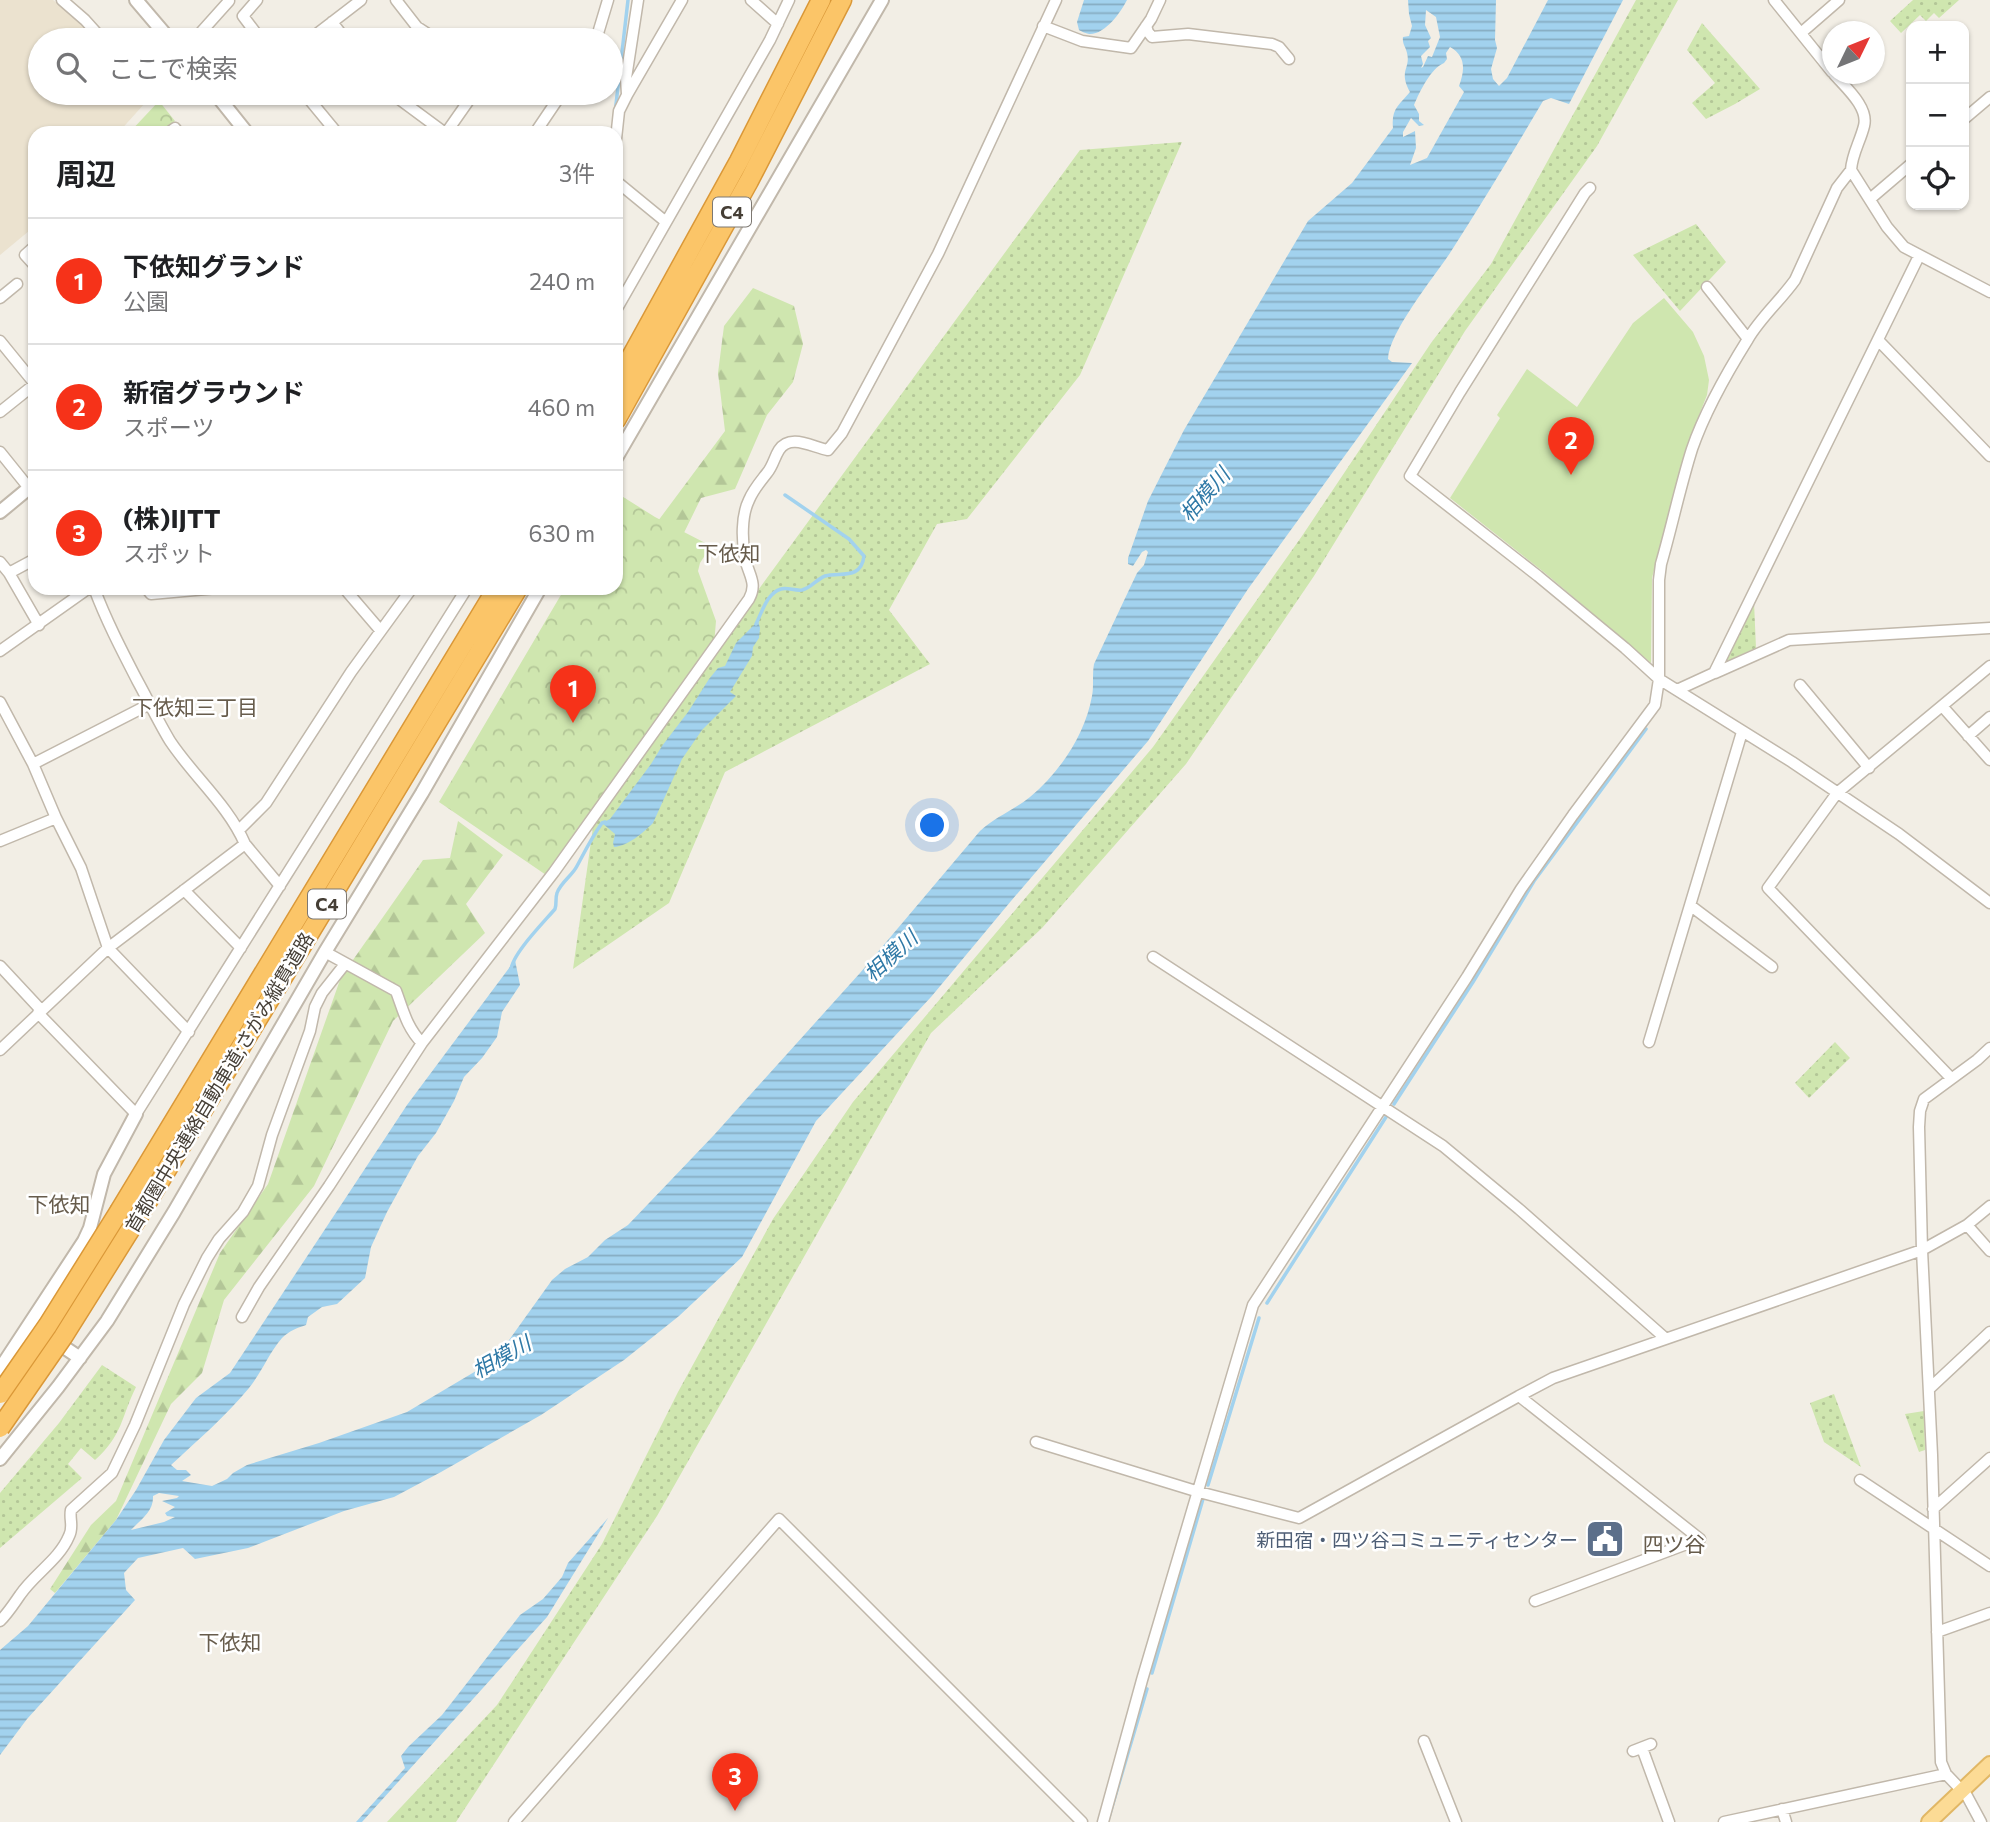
<!DOCTYPE html>
<html lang="ja">
<meta charset="utf-8">
<style>
:root{--surface:#fff;--page:#f2f2f2;--text:#202124;--muted:#757577;--line:#e0e0e0;--accent:#f63219}
body{margin:0;font-family:Commissioner,"Noto Sans JP",sans-serif;background:var(--page);color:var(--text)}
.controls{position:absolute;right:21px;top:21px;display:grid;overflow:hidden;border-radius:14px;box-shadow:0 2px 5px #0004}
.controls button{width:63px;height:63px;display:grid;place-items:center;padding:0;border:0;border-bottom:2px solid var(--line);background:var(--surface);color:var(--text);font:35px sans-serif}
.compass{position:absolute;left:1822px;top:21px;width:63px;height:63px;border-radius:50%;background:var(--surface);box-shadow:0 2px 5px #0004;rotate:47deg}
.you{position:absolute;left:933px;top:826px;width:24px;height:24px;margin:-18px;border:5px solid #fff;border-radius:50%;background:#1a73e8;box-shadow:0 0 0 10px #1a73e833}
.badge{display:grid;place-items:center;width:46px;height:46px;border-radius:50%;background:var(--accent);color:#fff;font-size:23px;font-weight:700}
.pin{position:absolute;translate:-50% -58px;filter:drop-shadow(0 2px 4px #0008)}
.pin::after{content:'';position:absolute;top:37px;width:24px;height:21px;background:inherit;clip-path:polygon(0 0,100% 0,50% 100%)}
.list{margin:0;padding:0;list-style:none}
h2{display:flex;justify-content:space-between;align-items:center;height:91px;margin:0;padding:0 28px;font-size:30px}
h2 small{font-size:23px;font-weight:400;color:var(--muted)}
.list li{display:grid;grid-template-columns:46px 1fr auto;gap:21px;align-items:center;box-sizing:border-box;height:126px;padding:0 28px;border-top:2px solid var(--line)}
.list b{display:block;font-size:26px;white-space:nowrap}
.list p{margin:0;font-size:23px;white-space:nowrap;color:var(--muted)}
.list em{font-size:23px;font-style:normal;color:var(--muted)}
.icon{flex:none;width:38px;height:38px;fill:none;stroke:currentColor;stroke-width:2;stroke-linecap:round;stroke-linejoin:round}
.map{position:relative;flex:none;width:1990px;height:1822px;overflow:hidden}
.search{position:absolute;background:var(--surface);box-shadow:0 2px 5px #0004;left:28px;top:28px;width:595px;height:77px;display:flex;align-items:center;gap:18px;box-sizing:border-box;padding:0 24px;border-radius:38px;color:var(--muted);font-size:26px}
.panel{position:absolute;background:var(--surface);box-shadow:0 2px 5px #0004;left:28px;top:126px;width:595px;height:469px;border-radius:21px}
.map>svg:first-child{display:block}
</style>
<div class="map">
<svg width="1990" height="1822" viewBox="0 0 1990 1822">
<defs>
<pattern id="grass-dots" width="8" height="8" patternUnits="userSpaceOnUse" patternTransform="scale(1.75)"><rect width="8" height="8" fill="#cfe6af"/><path d="M2 2h.1M6 6h.1" fill="none" stroke="#b3c697" stroke-width="1.8" stroke-linecap="round"/></pattern>
<pattern id="forest-firs" width="22" height="20" patternUnits="userSpaceOnUse" patternTransform="scale(1.75)"><rect width="22" height="20" fill="#cfe6af"/><path d="M5 1l3.5 6h-7zM16 11l3.5 6h-7z" fill="#b3c697"/></pattern>
<pattern id="park-crowns" width="20" height="18" patternUnits="userSpaceOnUse" patternTransform="scale(1.75)"><rect width="20" height="18" fill="#cfe6af"/><path d="M2 6a3 3 0 1 1 6 0M12 15a3 3 0 1 1 6 0" fill="none" stroke="#b3c697"/></pattern>
<pattern id="water-rules" width="6" height="5" patternUnits="userSpaceOnUse" patternTransform="scale(1.75)"><rect width="6" height="5" fill="#a2d2ee"/><path d="M0 2.5h6" fill="none" stroke="#86acc2"/></pattern>
</defs>
<rect width="100%" height="100%" fill="#f2eee5"/>
<path fill="#ebe2cf" d="M0 0H53L76 18 96 40H40V93H140L145 100V103L118 133H35V226L0 255Z"/>
<path fill="url(#grass-dots)" d="M1636 0H1678L1597 146 1465 331 1314 576 1186 764 1042 928 931 1033 657 1516 456 1822H387L497 1705 602 1544 678 1392 773 1219 853 1102 1153 747 1302 536 1431 343 1491 264Z
M1913 0H1959L1939 18 1934 13 1926 21 1920 15 1901 33 1890 21Z
M1702 23 1760 89 1735 104 1706 119 1692 103 1715 83 1687 50Z
M1182 142 1080 375 967 519 937 524 889 610 930 664 725 772 669 903 573 969 595 813 1080 150Z
M1696 224 1726 262 1680 311 1633 255Z
M1754 602 1756 648 1723 663Z
M1835 1042 1850 1058 1809 1098 1795 1083Z
M102 1365 136 1387C121 1417 123 1435 95 1460L81 1448 68 1464 82 1478 0 1548V1493L59 1423Z
M1834 1394 1861 1467 1824 1442 1810 1403Z
M1924 1411 1925 1450 1919 1452 1905 1414Z"/>
<path fill="url(#forest-firs)" d="M753 288 794 306 803 344 793 382 767 415 735 489 701 498 680 541 655 525 725 431 718 373 724 326Z
M458 821 503 855 466 904 485 933 393 1021 314 1186 224 1300 202 1373 171 1404 116 1520 55 1593 50 1589 91 1525 116 1501 220 1253 268 1184 341 977 423 860 450 858Z"/>
<path fill="url(#park-crowns)" d="M159 101 175 121 161 133H129Z
M620 495 655 517 711 546 700 563 698 571 716 621 714 645 552 879 439 802 565 588H616V502Z"/>
<path fill="#cfe6af" d="M1664 298 1693 332 1704 356 1709 380 1707 395 1685 451 1652 578 1651 663 1545 573 1450 498 1500 418 1497 415 1527 369 1577 407 1633 323Z"/>
<path fill="url(#water-rules)" fill-rule="evenodd" d="M1084 0H1127C1121 12 1105 35 1089 34 1088 34 1080 31 1079 30L1077 22Z
M1408 0H1496L1495 40 1497 48 1491 69 1493 79 1499 86 1507 78 1548 0H1623L1569 104 1551 98 1543 101C1513 152 1482 203 1450 253 1434 277 1389 332 1388 359L1392 362 1412 363 1248 589 1148 741 1011 901 931 997 816 1121 742 1257 679 1316 624 1360 541 1415 441 1472 394 1497 344 1511 248 1548 195 1559 183 1548 138 1558 124 1573 126 1590 135 1600 27 1719 0 1755V1650L28 1626 116 1520 136 1490 164 1440 196 1398 230 1373 407 1105 515 960 520 985 502 1012 497 1037 482 1058 464 1077 454 1101 436 1133 418 1156 387 1212 371 1247 365 1278 337 1304 322 1307 308 1317 306 1325C297 1328 289 1331 282 1338 269 1353 262 1372 249 1388 226 1416 198 1440 171 1465L177 1470H186L191 1475 182 1481 212 1486 227 1479 233 1473 247 1465 319 1443 407 1412 476 1371 502 1350 552 1280 565 1269 588 1257 605 1240 628 1225 714 1135 860 973 980 831C995 817 1014 810 1030 797 1060 772 1085 735 1092 696 1094 686 1092 675 1094 664L1137 573 1144 565 1148 552 1146 550 1142 552 1133 566 1128 564V558L1148 501 1184 430 1308 221 1352 183 1393 128C1391 109 1399 105 1410 92 1398 70 1411 69 1407 53 1406 47 1402 44 1403 37L1409 36 1412 26 1409 14ZM1426 10 1436 17 1440 37 1432 57 1428 56 1423 67 1421 68 1423 64 1421 56 1430 47 1428 41 1431 38 1425 25ZM1450 47C1466 56 1465 70 1459 86L1464 92 1427 158 1410 165 1416 148 1415 131 1403 137V132L1411 118 1419 126 1424 125 1419 121V114L1414 105C1420 91 1431 68 1444 63L1447 59 1446 53ZM159 1493 179 1496 177 1498 162 1501 175 1507 165 1513 167 1516 175 1517 164 1522 131 1530C140 1520 154 1512 153 1496Z
M758 621 760 628 759 638 753 647 752 656 730 692 736 696 702 730 682 759 653 823C643 833 628 846 614 847L613 843 615 834 602 823 610 819 651 764 662 746 688 712 709 679 718 668 725 666 736 643Z
M608 1518 547 1617 362 1822H356L405 1768 401 1756 408 1747 442 1715 520 1615 543 1599 562 1577 568 1563Z"/>
<g fill="none" stroke-linecap="round" stroke-linejoin="round">
<path stroke="#a2d2ee" stroke-width="3.5" d="M615 113 628 0
M756 624C762 612 767 593 781 589 787 587 795 591 802 590 811 588 817 579 825 576 841 572 861 580 864 556L849 539 785 495
M511 970C512 954 544 922 555 909 557 903 555 899 557 893 561 882 572 876 577 866 585 851 592 837 602 823L605 822
M1394 1104 1473 982 1534 881 1646 729
M1267 1303 1386 1117
M1208 1485 1259 1318
M1152 1673 1203 1499
M1109 1817 1147 1689"/>
<g stroke="#c1b8ab" stroke-width="13">
<path id="minor" d="M62 0 85 20 103 40
M257 0 243 16 261 40
M396 0 417 27 437 40
M751 0 778 24
M1774 0 1832 72
M332 22 346 40
M1043 26 1082 41 1131 48 1151 19 1160 0
M1146 26 1148 32 1152 37 1188 34 1272 44 1279 47 1289 59
M1801 33 1839 0
M194 40 229 1 228 0
M309 40 361 0
M596 40 608 0
M1834 74C1845 87 1869 107 1864 126 1860 142 1852 154 1851 170
M304 93 337 133
M391 93 445 133
M627 94 626 78 638 0
M1964 119 1990 97
M168 133 175 128 179 133
M446 133 474 93
M535 133 562 93
M616 139 619 111 627 95 682 0
M616 181 666 222
M1590 188 1585 193 1460 392 1410 476 1538 576 1625 648 1659 679 1792 762 1899 834 1990 903
M1870 199 1911 164
M35 246 25 255 35 266
M1707 287 1748 339
M0 298 17 284
M616 310 770 40 789 0
M1878 340 1990 456
M0 341 35 384
M0 412 35 384
M0 452 29 488
M0 562 9 573 39 625
M9 573 35 559
M94 588C106 620 121 649 137 680 148 700 158 721 170 741 194 777 228 805 245 844
M146 588 151 594 217 588
M294 588H295
M344 588 380 630
M0 651 89 588
M1715 673 1789 640 1990 628
M1800 685 1869 768
M1677 690 1714 673 1919 256
M0 702 33 764 56 818 81 868 108 948 189 1032
M1942 706 1990 760
M1968 736 1990 717
M33 764 150 704
M239 830 266 803 351 672 412 588
M0 841 56 818
M184 890 241 948
M1691 906 1772 967
M325 952 396 991C403 1010 407 1028 422 1043
M1153 957 1443 1146 1519 1209 1665 1338
M0 966 41 1010
M38 1013 136 1114 467 588
M1649 1042 1742 732
M0 1050 108 948 245 844 280 886
M1951 1078 1768 888 1837 793 1990 666
M1967 1225 1990 1251
M242 1317 259 1287 329 1186 422 1043 554 872 749 599C758 583 748 574 745 558 742 541 741 516 749 500 753 490 760 482 767 473 773 466 774 458 779 450 790 433 812 447 828 450L842 433 938 254 1056 0
M1929 1389 1990 1332
M1519 1396 1553 1378 1922 1250 1967 1225 1990 1206
M1036 1442 1199 1492 1299 1518 1519 1396 1700 1539
M1860 1480 1990 1566
M1933 1509 1990 1458
M1535 1601 1700 1539
M0 1621C8 1613 13 1605 20 1595 34 1574 59 1560 69 1536 74 1527 69 1519 71 1510L112 1473 135 1425 184 1304 207 1258 219 1239 243 1212 258 1186 272 1135 310 1031 315 1007 322 993 345 964
M1937 1632 1990 1613
M1424 1741 1456 1822
M1642 1748 1669 1822
M1633 1751 1651 1744
M1782 1809 1786 1822
M514 1822 779 1519 1082 1822
M1103 1822 1142 1680 1253 1305 1467 977 1521 889 1573 815 1655 705 1659 679V580L1661 564C1672 526 1680 487 1692 449 1704 414 1728 371 1748 339 1761 317 1780 301 1795 280L1837 188 1851 170 1887 227 1904 247 1990 292
M1724 1822 1946 1774
M1981 1822 1967 1796 1946 1774 1941 1762 1932 1455 1922 1250 1919 1127 1920 1111 1924 1099 1977 1060 1990 1048"/>
</g>
<g stroke="#c1b8ab" stroke-width="16">
<path id="tertiary" d="M136 0 170 40
M215 93 247 133
M616 458 882 0
M0 512 35 483
M37 1329 80 1358
M0 1369 84 1241 90 1228 104 1174 136 1114
M0 1459 58 1387 107 1321 174 1212 325 952 422 793 540 588"/>
</g>
<g stroke="#e1b765" stroke-width="18">
<path id="primary" d="M1929 1822 1990 1764"/>
</g>
<g stroke="#da9838" stroke-width="21">
<path id="motorway" d="M616 384 739 161 821 0
M616 420 749 181 842 0
M120 1210 497 588
M137 1219 518 588"/>
</g>
<use href="#minor" stroke="#fff" stroke-width="10"/>
<use href="#tertiary" stroke="#fff" stroke-width="12"/>
<use href="#primary" stroke="#fcdb95" stroke-width="14"/>
<use href="#motorway" stroke="#fbc568" stroke-width="18"/>
<g stroke="#da9838" stroke-width="21" stroke-linecap="butt">
<path id="motorway-bridge" d="M0 1394 48 1325 120 1210
M0 1428 63 1337 137 1219"/>
</g>
<use href="#motorway-bridge" stroke="#fbc568" stroke-width="18"/>
</g>
<defs>
<g id="civic-square" transform="scale(2.0125)"><rect x="-9" y="-9" width="18" height="18" rx="4" fill="#5c6f8a" stroke="#fff"/><path d="M-.6-6.5H3V-4.5H.6V-3L4-1V1h2V6H-6V1h2V-1L-.6-3ZM-1.2 2.5V6h2.4V2.5Z" fill="#fff"/></g>
</defs>
<g fill-rule="evenodd">
<use href="#civic-square" x="1605" y="1539"/>
</g>
<g text-anchor="middle" dominant-baseline="central" stroke-width="5" stroke-linejoin="round" paint-order="stroke">
<g fill="#fff" stroke="#7d7872" stroke-width="2">
<rect x="713" y="197.5" width="38" height="29" rx="5"/>
<rect x="308" y="889.5" width="38" height="29" rx="5"/>
</g>
<g font-size="18" font-weight="bold" fill="#453e35">
<text x="732" y="212">C4</text>
<text x="327" y="904">C4</text>
</g>
<g font-size="19" fill="#453e35" stroke="#fff">
<text transform="translate(219 1082) rotate(-59)">首都圏中央連絡自動車道;さがみ縦貫道路</text>
</g>
<g font-size="19" fill="#4e5e75" stroke="#fff" text-anchor="end">
<text x="1578" y="1539">新田宿・四ツ谷コミュニティセンター</text>
</g>
<g font-size="21" font-style="italic" fill="#2f79a6" stroke="#fff">
<text transform="translate(1204 494) rotate(-49)">相模川</text>
<text transform="translate(890 955) rotate(-42)">相模川</text>
<text transform="translate(501 1356) rotate(-29)">相模川</text>
</g>
<g font-size="21" fill="#675c4c" stroke="#fff">
<text x="729" y="552">下依知</text>
<text x="195" y="706">下依知三丁目</text>
<text x="59" y="1203">下依知</text>
<text x="1674" y="1543">四ツ谷</text>
<text x="230" y="1641">下依知</text>
</g>
</g>
</svg>
<div class="controls">
<button>+</button>
<button>−</button>
<button><svg class="icon" aria-label="locate" viewBox="0 0 24 24"><circle cx="12" cy="12" r="6"/><path d="M12 2v4M12 18v4M2 12h4M18 12h4"/></svg></button>
</div>
<svg class="compass" viewBox="-18 -18 36 36"><path d="M0-13l5 13h-10z" fill="#e53935"/><path d="M0 13l5-13h-10z" fill="#757577"/></svg>
<div class="you"></div>
<div class="pin badge" style="left:573px;top:723px">1</div>
<div class="pin badge" style="left:1571px;top:475px">2</div>
<div class="pin badge" style="left:735px;top:1811px">3</div>
<div class="search"><svg class="icon" aria-label="search" viewBox="0 0 24 24"><circle cx="10" cy="10" r="6"/><path d="M15 15l6 6"/></svg>ここで検索</div>
<section class="panel">
<h2>周辺<small>3件</small></h2>
<ul class="list">
<li><span class="badge">1</span><div><b>下依知グランド</b><p>公園</p></div><em>240 m</em></li>
<li><span class="badge">2</span><div><b>新宿グラウンド</b><p>スポーツ</p></div><em>460 m</em></li>
<li><span class="badge">3</span><div><b>(株)IJTT</b><p>スポット</p></div><em>630 m</em></li>
</ul>
</section>
</div>
